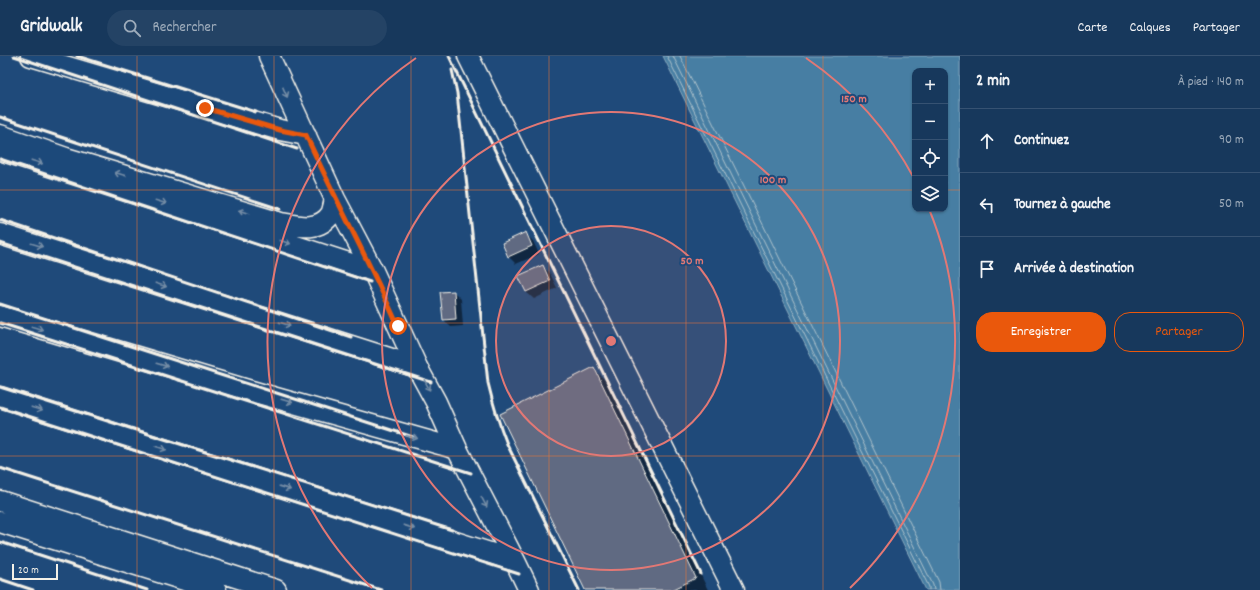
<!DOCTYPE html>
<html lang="fr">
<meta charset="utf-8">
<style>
:root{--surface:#17385c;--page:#244365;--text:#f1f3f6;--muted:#9eacbb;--line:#365272;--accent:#ea580c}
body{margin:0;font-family:Dekko,sans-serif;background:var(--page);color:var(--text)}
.controls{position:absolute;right:12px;top:12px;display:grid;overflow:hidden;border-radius:8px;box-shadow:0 1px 3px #0004}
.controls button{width:36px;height:36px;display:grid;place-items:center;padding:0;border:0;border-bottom:1px solid var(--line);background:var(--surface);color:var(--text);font:20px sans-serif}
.scale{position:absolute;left:12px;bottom:10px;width:46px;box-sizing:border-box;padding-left:4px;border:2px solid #f4f1e8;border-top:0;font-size:11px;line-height:14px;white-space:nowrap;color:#f4f1e8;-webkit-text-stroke:3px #1f4a7a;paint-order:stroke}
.stop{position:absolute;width:12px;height:12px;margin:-9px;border:3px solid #ea580c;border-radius:50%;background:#fff}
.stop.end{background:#ea580c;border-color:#fff;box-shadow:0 1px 4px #0008}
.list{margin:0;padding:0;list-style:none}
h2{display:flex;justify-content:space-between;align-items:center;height:52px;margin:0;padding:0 16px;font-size:17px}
h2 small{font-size:13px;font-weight:400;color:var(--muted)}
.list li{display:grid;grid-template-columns:26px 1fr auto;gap:12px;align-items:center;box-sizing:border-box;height:64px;padding:0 16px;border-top:1px solid var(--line)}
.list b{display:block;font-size:15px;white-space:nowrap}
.list em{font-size:13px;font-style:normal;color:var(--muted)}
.actions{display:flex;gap:8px;padding:12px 16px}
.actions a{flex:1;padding:9px 0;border:1px solid var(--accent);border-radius:16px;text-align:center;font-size:14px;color:var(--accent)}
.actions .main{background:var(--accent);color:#fff}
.icon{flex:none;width:22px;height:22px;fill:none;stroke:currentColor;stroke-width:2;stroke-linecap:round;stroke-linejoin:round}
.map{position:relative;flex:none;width:960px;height:534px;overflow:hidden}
header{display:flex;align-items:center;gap:24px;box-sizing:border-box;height:56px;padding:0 20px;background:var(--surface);border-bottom:1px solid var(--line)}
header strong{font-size:19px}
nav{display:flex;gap:22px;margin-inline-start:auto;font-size:14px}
.search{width:280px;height:36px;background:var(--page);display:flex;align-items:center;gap:10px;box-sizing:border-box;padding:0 14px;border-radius:22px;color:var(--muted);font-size:15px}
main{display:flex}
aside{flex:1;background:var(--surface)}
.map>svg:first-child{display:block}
</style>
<header>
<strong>Gridwalk</strong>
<div class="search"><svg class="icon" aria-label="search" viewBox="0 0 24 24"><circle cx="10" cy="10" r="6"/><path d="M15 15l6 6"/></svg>Rechercher</div>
<nav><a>Carte</a><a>Calques</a><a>Partager</a></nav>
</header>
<main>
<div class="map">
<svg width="960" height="534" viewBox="0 0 960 534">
<rect width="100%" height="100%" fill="#1f4a7a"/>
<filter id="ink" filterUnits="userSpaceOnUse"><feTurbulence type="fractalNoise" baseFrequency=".025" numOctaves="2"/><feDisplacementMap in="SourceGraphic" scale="8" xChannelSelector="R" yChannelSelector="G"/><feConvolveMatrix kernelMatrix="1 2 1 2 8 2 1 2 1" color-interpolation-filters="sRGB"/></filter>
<g filter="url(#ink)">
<path fill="#477ea3" stroke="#8cacbf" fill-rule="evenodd" d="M663 0H960V534H926ZM915 15H945V153H915Z"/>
<path fill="#0007" d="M526 178 533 185 539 198 516 208 509 201 503 188Z
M542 210 550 217 557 232 534 243 526 236 519 221Z
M454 236 461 243 463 270 451 271 444 264Z
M594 313 608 327 708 534H586Z"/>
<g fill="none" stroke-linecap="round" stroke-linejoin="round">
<path stroke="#afc3cc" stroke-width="1" d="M667 0 929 531V534
M673 0 933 529 934 534
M680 0 939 526 940 534"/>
</g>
<path fill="#616a82" stroke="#f4f1e8" d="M526 176 532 190 508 201 502 187Z
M543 209 550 225 526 236 518 220Z
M454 235 456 263 443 264 440 236Z
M594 311 696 522 672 534H585L500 358Z"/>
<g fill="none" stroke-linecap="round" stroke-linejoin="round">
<g stroke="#f4f1e8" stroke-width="23">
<path id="minor" d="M31 0 280 74 306 79
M269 0 335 143 373 215 417 311 436 346 457 393 515 505 529 534
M468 0 734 534
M0 79 66 102 281 167C298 170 319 176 331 158 333 154 334 147 335 143
M0 94 373 215
M0 178 417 311
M0 260 248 334 457 393
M0 341 515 505
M0 445 276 534
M0 466 216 534"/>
</g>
<use href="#minor" stroke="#1f4a7a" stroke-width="20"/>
<path stroke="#f4f1e8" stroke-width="3" d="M14 0 297 93
M77 0 256 56
M449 0 701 518
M452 14 457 37 488 327C493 348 499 368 507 388L579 534
M0 61 280 153
M0 103 370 226
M0 164 351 281
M0 187 431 326
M0 248 413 381
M0 267 471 417
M0 331 452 474
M0 351 519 518
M0 412 381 534
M0 486 147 534
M0 523 33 534"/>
</g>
<defs><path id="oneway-shaft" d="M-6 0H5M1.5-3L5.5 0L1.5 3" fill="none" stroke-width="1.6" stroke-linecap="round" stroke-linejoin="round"/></defs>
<g stroke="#748da6">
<use href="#oneway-shaft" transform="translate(285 36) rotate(66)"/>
<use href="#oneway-shaft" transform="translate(37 106) rotate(18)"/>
<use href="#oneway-shaft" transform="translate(120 118) rotate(-163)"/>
<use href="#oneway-shaft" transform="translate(161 146) rotate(17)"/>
<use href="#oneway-shaft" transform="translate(244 156) rotate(-163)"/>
<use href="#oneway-shaft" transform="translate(285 186) rotate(18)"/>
<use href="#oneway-shaft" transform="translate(37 189) rotate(17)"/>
<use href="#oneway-shaft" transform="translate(161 229) rotate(18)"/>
<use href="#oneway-shaft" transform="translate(285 268) rotate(18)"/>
<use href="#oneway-shaft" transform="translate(37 272) rotate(17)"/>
<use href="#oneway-shaft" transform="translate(162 309) rotate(16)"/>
<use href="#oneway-shaft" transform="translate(427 329) rotate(62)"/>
<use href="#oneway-shaft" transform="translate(287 345) rotate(16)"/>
<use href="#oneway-shaft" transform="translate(37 353) rotate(18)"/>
<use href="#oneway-shaft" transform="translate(412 381) rotate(15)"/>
<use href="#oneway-shaft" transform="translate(161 392) rotate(18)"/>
<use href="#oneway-shaft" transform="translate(285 432) rotate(18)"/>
<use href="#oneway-shaft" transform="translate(484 446) rotate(62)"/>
<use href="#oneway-shaft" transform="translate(409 471) rotate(18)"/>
</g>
</g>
<g fill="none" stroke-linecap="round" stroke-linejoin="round" filter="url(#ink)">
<path stroke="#ea580c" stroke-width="5" d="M205 52 280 74 306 79C335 143 369 205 398 270"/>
</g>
<path fill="none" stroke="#ea7738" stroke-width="1" stroke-opacity="0.55" d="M137 0V534M274 0V534M411 0V534M549 0V534M686 0V534M823 0V534M0 134H915M945 134H960M0 267H960M0 400H960"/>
<circle cx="611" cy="285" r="115" fill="#e27875" fill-opacity=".12"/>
<g fill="none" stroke="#e27875" stroke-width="2">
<circle cx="611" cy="285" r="115"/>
<circle cx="611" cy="285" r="229"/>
<path d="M372 532A344 344 0 0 1 416 2M806 2A344 344 0 0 1 915 124M929 153A344 344 0 0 1 850 532"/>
</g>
<circle cx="611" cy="285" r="6" fill="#e27875" stroke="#1f4a7a" stroke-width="2"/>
<g font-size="12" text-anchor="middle" font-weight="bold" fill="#e27875" stroke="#1f4a7a" stroke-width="4" stroke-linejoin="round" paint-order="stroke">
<text x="854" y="46">150 m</text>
<text x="773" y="127">100 m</text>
<text x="692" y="208">50 m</text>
</g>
</svg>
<div class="controls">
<button>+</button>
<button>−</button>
<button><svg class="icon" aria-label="locate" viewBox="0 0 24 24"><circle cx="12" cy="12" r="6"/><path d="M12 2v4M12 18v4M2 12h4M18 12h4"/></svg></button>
<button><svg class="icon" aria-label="layers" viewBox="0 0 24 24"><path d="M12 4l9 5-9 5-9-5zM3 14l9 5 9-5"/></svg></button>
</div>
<div class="scale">20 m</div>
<div class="stop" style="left:398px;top:270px"></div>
<div class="stop end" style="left:205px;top:52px"></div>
</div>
<aside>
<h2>2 min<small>À pied · 140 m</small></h2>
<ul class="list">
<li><svg class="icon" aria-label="ahead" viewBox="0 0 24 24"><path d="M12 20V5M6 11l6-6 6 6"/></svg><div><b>Continuez</b></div><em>90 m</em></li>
<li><svg class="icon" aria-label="left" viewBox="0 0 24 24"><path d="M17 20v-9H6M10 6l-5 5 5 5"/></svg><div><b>Tournez à gauche</b></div><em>50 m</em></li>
<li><svg class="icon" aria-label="arrive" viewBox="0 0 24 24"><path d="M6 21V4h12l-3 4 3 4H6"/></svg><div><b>Arrivée à destination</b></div></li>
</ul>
<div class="actions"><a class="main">Enregistrer</a><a>Partager</a></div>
</aside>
</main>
